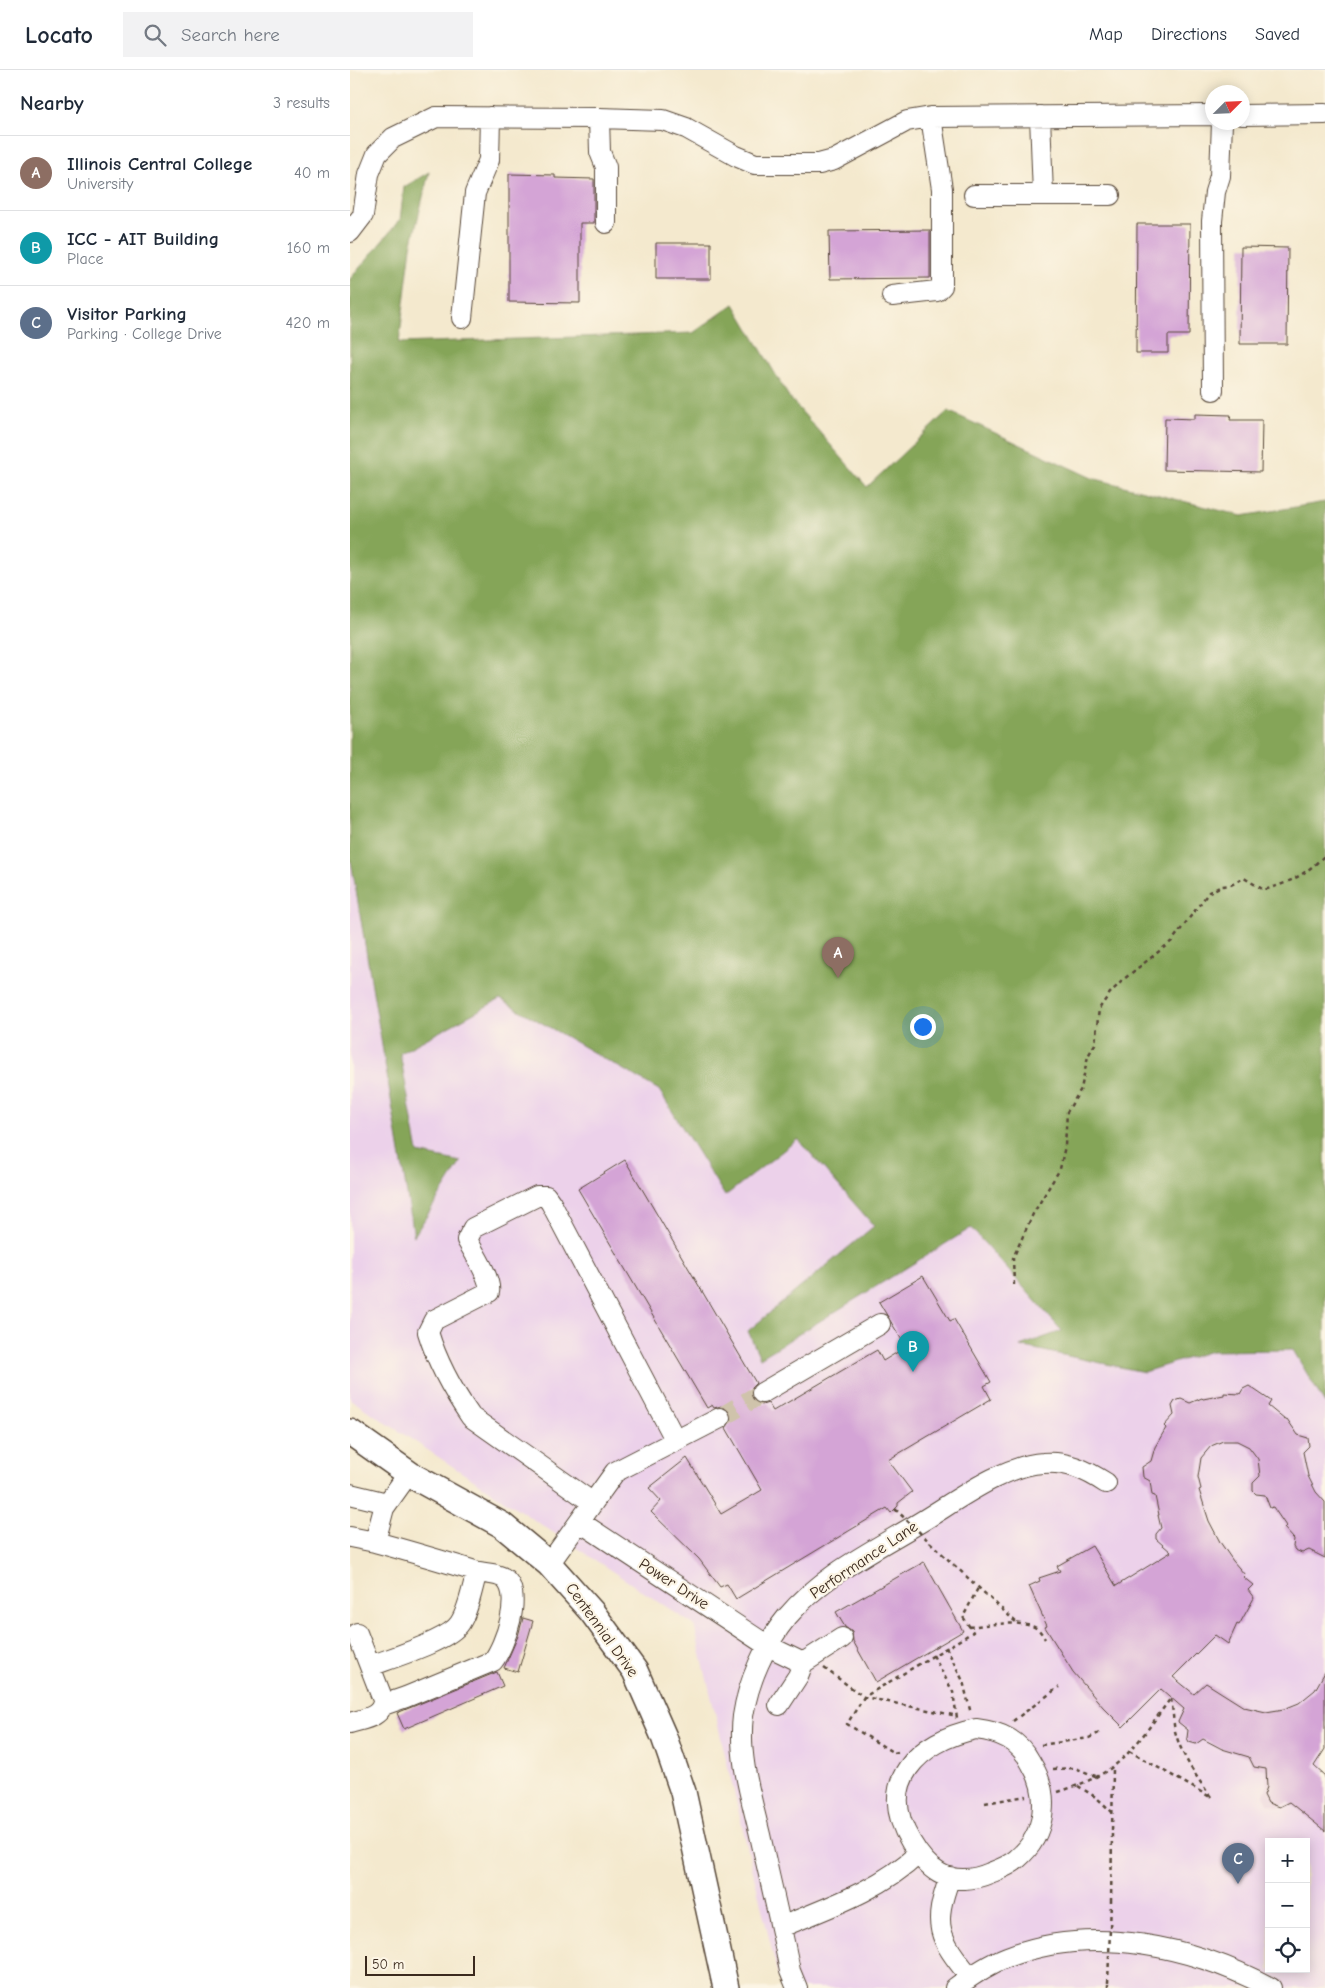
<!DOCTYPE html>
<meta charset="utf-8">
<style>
:root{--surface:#fff;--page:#f2f2f3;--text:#1f2937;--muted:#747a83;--line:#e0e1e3;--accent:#111827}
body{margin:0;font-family:"Comic Neue",sans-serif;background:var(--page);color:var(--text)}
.controls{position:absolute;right:15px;bottom:15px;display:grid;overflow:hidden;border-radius:0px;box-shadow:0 2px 12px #0003}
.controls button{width:45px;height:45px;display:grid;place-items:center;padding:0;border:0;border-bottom:1px solid var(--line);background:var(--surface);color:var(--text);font:25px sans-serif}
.compass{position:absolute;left:855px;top:15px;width:45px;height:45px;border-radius:50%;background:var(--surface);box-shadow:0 2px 12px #0003;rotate:66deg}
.scale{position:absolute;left:15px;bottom:12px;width:110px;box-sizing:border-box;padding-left:5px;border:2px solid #3b2a1e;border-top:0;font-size:14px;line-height:18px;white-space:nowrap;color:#3b2a1e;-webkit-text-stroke:4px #fcf5e5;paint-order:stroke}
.you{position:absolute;left:572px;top:956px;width:18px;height:18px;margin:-12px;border:4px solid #fff;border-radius:50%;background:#1a73e8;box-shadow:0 0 0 8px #1a73e833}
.badge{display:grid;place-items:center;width:32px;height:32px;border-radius:50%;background:var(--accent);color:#fff;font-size:16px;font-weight:700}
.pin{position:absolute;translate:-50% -41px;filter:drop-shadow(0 1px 2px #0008)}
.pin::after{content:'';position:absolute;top:26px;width:18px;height:15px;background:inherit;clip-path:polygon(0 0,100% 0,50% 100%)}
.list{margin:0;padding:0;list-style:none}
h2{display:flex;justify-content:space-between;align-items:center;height:65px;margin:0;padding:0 20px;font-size:21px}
h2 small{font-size:16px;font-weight:400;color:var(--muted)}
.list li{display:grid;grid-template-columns:32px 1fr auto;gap:15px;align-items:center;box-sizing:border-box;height:75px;padding:0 20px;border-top:1px solid var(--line)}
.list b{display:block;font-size:19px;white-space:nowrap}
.list p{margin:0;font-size:16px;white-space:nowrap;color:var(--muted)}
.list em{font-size:16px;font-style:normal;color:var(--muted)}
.icon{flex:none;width:28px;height:28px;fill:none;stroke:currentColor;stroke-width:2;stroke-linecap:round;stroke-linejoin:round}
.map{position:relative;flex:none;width:975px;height:1918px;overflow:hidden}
header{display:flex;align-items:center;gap:30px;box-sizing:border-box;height:70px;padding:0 25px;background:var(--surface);border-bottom:1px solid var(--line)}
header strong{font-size:24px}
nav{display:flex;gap:28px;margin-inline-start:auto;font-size:18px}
.search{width:350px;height:45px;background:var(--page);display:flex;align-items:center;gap:12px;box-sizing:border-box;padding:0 18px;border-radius:0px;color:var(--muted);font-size:19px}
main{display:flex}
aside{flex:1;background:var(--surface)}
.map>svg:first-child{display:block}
</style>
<header>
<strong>Locato</strong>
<div class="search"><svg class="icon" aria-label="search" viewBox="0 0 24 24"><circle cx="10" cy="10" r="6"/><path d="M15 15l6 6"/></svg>Search here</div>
<nav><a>Map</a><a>Directions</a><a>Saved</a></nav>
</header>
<main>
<aside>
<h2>Nearby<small>3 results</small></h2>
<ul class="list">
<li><span class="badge" style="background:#8d6e63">A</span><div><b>Illinois Central College</b><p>University</p></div><em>40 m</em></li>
<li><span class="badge" style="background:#0f9aa8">B</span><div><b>ICC - AIT Building</b><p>Place</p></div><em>160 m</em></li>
<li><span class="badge" style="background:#5c6f8a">C</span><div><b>Visitor Parking</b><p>Parking · College Drive</p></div><em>420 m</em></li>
</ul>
</aside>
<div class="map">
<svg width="975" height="1918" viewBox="0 0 975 1918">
<rect width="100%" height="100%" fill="#fcf5e5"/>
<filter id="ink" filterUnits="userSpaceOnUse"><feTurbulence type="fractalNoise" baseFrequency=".02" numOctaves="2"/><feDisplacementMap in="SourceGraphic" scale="10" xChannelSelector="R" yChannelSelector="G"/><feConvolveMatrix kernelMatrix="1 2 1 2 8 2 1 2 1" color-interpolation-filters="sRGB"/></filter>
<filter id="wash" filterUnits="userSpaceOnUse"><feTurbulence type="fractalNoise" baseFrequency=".0096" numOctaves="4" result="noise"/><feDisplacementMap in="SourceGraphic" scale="20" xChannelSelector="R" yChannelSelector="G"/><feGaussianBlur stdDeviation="1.12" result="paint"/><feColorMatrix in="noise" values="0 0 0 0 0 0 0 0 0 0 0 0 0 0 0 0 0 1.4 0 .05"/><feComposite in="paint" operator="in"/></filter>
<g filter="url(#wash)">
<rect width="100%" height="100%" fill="#f4e9ce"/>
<path fill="#ecd1ea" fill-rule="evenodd" d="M975 464V1918H431L344 1555 0 1329V488ZM919 1772H956V1899H919Z"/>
<path fill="#85a559" stroke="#60683c" d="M79 102 61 177 49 273 343 263 384 234 439 327 517 417 598 341 742 408 892 446 975 432V1334L943 1280 861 1281 794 1302 670 1276 712 1261 621 1158 410 1288 398 1261 524 1156 448 1069 375 1126 309 1020 150 929 50 983 68 1083 111 1092 64 1166 0 785V209L50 150 54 117Z"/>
<g id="blocks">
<path fill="#d4a4d6" d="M159 104 205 105V108L244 109V153H230V233L159 232Z
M787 154H840L839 265H818V283H786Z
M580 160V208L480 209 479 161Z
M306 173H361V209H306Z
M891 177 938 178 937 274H890Z
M845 344 881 345 880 350H912L911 402 814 400 815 348 845 349Z
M275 1090 406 1313 402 1317 400 1323 402 1329 406 1333 412 1335 418 1333 423 1341 527 1280 533 1291 556 1277 529 1232 573 1206 600 1251 604 1249 641 1312 634 1316 641 1329 538 1390 562 1422 548 1433V1436L541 1443 537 1438 386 1529 377 1514 370 1517 349 1489 301 1442 311 1431 299 1418 337 1388 371 1444 412 1420 376 1358 382 1349 380 1342 371 1336 364 1338 362 1335 357 1338 228 1119Z
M899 1316 921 1331 918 1336 935 1350 937 1349 948 1365 958 1368 959 1376 953 1382 958 1406 966 1422 975 1432V1488L959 1480 952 1483 945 1480 943 1477 944 1469 934 1458 936 1456 923 1437 920 1438 915 1425 906 1424 903 1421V1413L910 1406 908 1389 899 1377 887 1371H873L861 1376 851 1388 848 1407 851 1419 849 1420 859 1451 870 1472 883 1491 895 1505 893 1507 903 1515 898 1520 904 1528 889 1555 887 1554 878 1574 865 1565 823 1607 844 1624 856 1613 894 1637 916 1642 934 1639 949 1633 965 1620 975 1602V1679L964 1696 975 1706V1761L939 1732 929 1737 918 1733 914 1725 917 1717 916 1699 904 1697 899 1687 872 1679 853 1669 846 1674 839 1672 837 1668 838 1660 828 1652 834 1639 811 1619 773 1657 753 1637 723 1602 695 1557 697 1556 679 1516 690 1511 689 1508 710 1501 707 1496 742 1476 766 1516 821 1482 806 1469V1464L811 1458 808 1445H809L805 1426 802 1425 800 1411 793 1407 792 1397 801 1391 805 1377 816 1358 814 1356 824 1345 822 1336 825 1331 831 1329 840 1333 852 1328 853 1329 874 1325V1323L890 1324 893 1319Z
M574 1492 613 1561 526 1612 503 1571 502 1562 495 1557 486 1542Z
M173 1548 183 1551 168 1602 154 1598 168 1566Z
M147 1602 153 1616 54 1659 47 1643Z"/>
</g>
</g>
<g filter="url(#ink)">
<use href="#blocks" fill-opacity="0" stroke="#574738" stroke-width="1"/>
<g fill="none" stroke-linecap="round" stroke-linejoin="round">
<path stroke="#cfc3ab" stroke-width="20" stroke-dasharray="20 10" stroke-linecap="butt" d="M370 1348 412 1323"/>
<g stroke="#574738" stroke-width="22">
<path id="minor" d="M892 45 975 44
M690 46 693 125
M249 48 250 82 256 97V153
M624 125H760
M0 162 13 145 19 104 27 84 43 68 86 47 249 48 313 50 336 58 386 86 405 94H469L484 90 557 51 581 47 862 45
M542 226 587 221 592 216V119L581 47
M112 248 125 123 139 90 140 47
M863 320 862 151 865 122 870 106 872 52
M412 1323 530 1254
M0 1424 37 1433
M243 1433 121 1347C103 1321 87 1292 78 1262L84 1250 139 1222C142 1210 123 1181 117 1170L123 1158 187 1126H196L201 1133 326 1371
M230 1452 418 1576 453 1593 448 1606 429 1635
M0 1467 25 1472
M199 1494 265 1402 370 1348
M453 1593 492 1568
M20 1596C41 1588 99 1571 110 1553 119 1539 122 1518 127 1502
M33 1635 56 1627 143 1591C155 1575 173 1525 155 1509 148 1503 134 1504 125 1501 92 1491 59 1481 25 1472L34 1438 59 1403
M0 1653C13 1649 33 1647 33 1630L7 1563
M626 1659C651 1662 669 1670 681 1693 700 1724 697 1764 667 1789 659 1796 650 1799 640 1803 624 1810 604 1812 589 1803 577 1796 568 1784 561 1772 525 1713 568 1671 626 1659Z
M600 1807C582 1856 588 1867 620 1907
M431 1857C479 1837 530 1820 568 1784
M447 1918 440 1901C431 1855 420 1810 410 1765 401 1727 388 1686 393 1646 398 1612 415 1574 437 1547 471 1506 524 1480 569 1453 603 1433 653 1395 693 1393 717 1391 736 1400 756 1413
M605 1918C621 1906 639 1894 657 1887 743 1854 843 1876 921 1918"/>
</g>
<g stroke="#574738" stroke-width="28">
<path id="major" d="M0 1362 61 1405 152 1455 199 1494 242 1542 285 1601 314 1667 333 1722 376 1918"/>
</g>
<path stroke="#574738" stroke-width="2.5" stroke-dasharray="4 4" stroke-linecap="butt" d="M664 1215 663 1188 683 1144 710 1099 715 1076 717 1042 731 1019 738 986 745 974 749 939 760 923 774 909 822 871 859 822 872 816 881 815 894 808 914 820C941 812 955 805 975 785
M604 1495 668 1554
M619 1557C637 1555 672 1549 688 1559 691 1562 693 1566 695 1569
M596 1577 613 1611 621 1644
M583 1585 603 1622 607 1648
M474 1598 514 1627 603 1645 606 1648
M821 1629C823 1639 823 1651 825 1661 831 1685 847 1708 861 1727
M663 1651 709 1617
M691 1675 739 1668 749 1663
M779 1681 860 1727
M548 1682 544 1683 497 1654 514 1627 623 1562 613 1547 628 1518
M703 1699 725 1698 748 1707
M728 1716 747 1728 762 1742
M708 1722C727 1716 745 1709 761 1698 784 1682 804 1650 821 1628
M635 1733 676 1726
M761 1832 763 1697
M758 1918V1913"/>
<use href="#minor" stroke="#fff" stroke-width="20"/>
<use href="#major" stroke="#fff" stroke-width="25"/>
<path stroke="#574738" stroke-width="2.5" stroke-dasharray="4 4" stroke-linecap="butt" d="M545 1439 604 1495
M758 1913 761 1832"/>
</g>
</g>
<g text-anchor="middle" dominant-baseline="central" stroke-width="4.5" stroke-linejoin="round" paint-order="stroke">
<g font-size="16" fill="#3b2a1e" stroke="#fcf5e5">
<text transform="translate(514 1490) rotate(-34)">Performance Lane</text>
<text transform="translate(324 1514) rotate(33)">Power Drive</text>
<text transform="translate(252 1560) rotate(54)">Centennial Drive</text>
</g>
</g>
</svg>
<div class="controls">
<button>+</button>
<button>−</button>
<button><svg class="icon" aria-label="locate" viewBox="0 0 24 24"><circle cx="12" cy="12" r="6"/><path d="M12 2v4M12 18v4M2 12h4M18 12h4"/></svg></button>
</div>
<svg class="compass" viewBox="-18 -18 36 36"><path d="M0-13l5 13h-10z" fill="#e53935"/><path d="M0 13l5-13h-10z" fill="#747a83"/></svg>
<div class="scale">50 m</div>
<div class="you"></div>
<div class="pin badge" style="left:488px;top:908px;background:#8d6e63">A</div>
<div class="pin badge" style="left:563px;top:1302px;background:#0f9aa8">B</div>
<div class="pin badge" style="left:888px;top:1814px;background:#5c6f8a">C</div>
</div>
</main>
